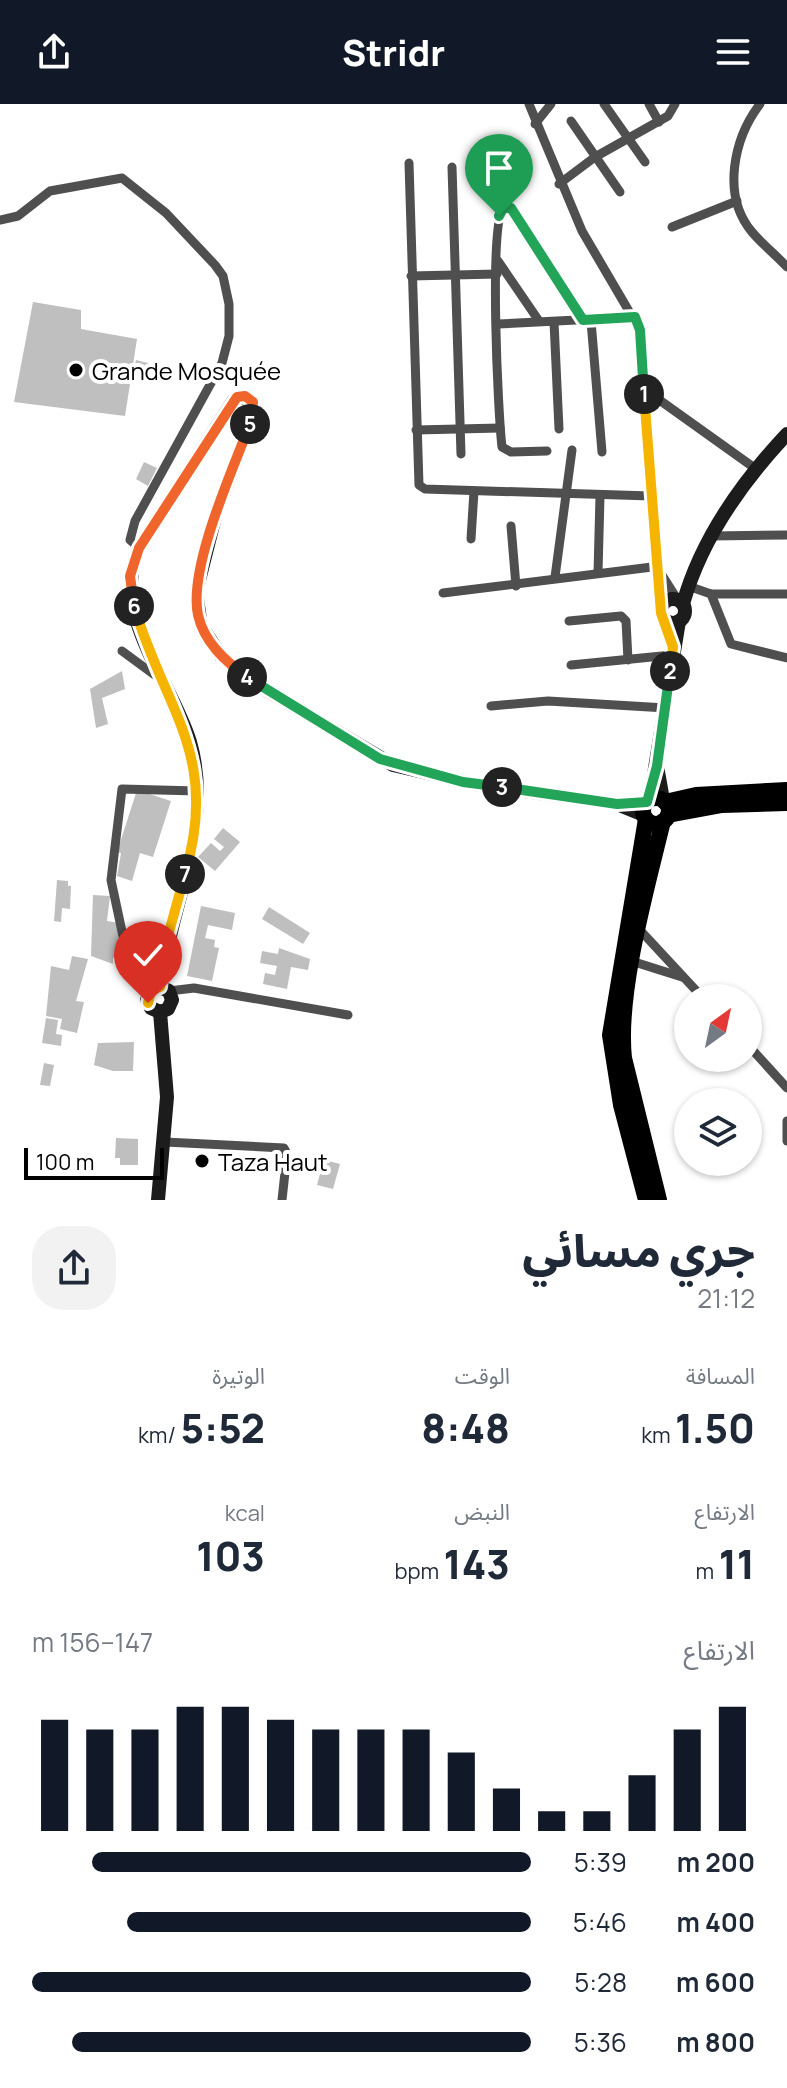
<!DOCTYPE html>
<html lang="ar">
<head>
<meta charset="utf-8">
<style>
  body { margin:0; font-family:Manrope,"Noto Sans Arabic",sans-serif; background:#f2f2f3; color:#1f2937; direction:rtl; height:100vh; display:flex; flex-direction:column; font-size:30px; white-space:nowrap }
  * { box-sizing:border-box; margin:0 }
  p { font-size:26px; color:#747a83 }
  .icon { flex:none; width:44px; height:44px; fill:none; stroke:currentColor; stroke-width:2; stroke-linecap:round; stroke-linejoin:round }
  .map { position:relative; height:1096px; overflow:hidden; direction:ltr }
  .sheet { display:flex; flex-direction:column; background:#fff; flex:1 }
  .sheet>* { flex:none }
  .needle { width:52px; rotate:33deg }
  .controls { position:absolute; left:674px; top:880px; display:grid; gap:16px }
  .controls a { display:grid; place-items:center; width:88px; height:88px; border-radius:50%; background:#fff; box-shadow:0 2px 6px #0004; font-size:40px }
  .scale { position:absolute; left:24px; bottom:20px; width:140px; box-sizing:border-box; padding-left:8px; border:4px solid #000; border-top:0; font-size:22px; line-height:28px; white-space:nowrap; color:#000; -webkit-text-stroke:6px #fff; paint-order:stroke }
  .pin { position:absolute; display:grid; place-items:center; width:68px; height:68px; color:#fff; margin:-82px -34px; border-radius:50% 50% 50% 0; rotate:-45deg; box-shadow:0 0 8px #0007 }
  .pin .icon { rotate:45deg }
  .km { position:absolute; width:40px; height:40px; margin:-20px; border-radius:50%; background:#222; color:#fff; font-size:22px; line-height:40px; text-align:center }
  .round { display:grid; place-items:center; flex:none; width:84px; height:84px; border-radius:32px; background:#f2f2f3 }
  .overview { display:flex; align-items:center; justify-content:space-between; height:136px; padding:0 32px }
  h1 { font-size:44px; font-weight:800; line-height:60px }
  .figures { display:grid; grid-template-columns:repeat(3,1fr); gap:12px; height:136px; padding:8px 32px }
  .figures div { display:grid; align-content:center }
  .figures b { font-size:40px; font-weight:800 }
  .figures small { font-size:22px; font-weight:400 }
  .figures p { font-size:22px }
  .chart { height:224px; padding:16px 32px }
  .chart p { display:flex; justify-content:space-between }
  .chart svg { width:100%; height:144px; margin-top:8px; stroke:#111827; stroke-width:6 }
  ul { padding:0 32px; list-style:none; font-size:26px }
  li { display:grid; grid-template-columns:128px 96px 1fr; align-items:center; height:60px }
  li i { height:20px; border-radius:10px; background:#111827 }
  header { display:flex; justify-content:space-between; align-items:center; height:104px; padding:0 32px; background:#111827; color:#fff; font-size:36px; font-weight:800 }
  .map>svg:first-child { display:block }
  .building { fill:#bfbfbf }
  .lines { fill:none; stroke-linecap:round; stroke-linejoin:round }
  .street { stroke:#4f4f4f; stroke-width:9 }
  .secondary { stroke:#1c1c1c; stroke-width:14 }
  .primary { stroke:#000; stroke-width:16 }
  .split-1-casing { stroke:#fff; stroke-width:16 }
  .split-2-casing { stroke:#fff; stroke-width:16 }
  .split-3-casing { stroke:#fff; stroke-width:16 }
  .split-4-casing { stroke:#fff; stroke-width:16 }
  .split-5-casing { stroke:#fff; stroke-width:16 }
  .split-6-casing { stroke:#fff; stroke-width:16 }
  .split-7-casing { stroke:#fff; stroke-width:16 }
  .split-8-casing { stroke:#fff; stroke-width:16 }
  .split-1 { stroke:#22a559; stroke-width:10 }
  .split-2 { stroke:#f5b400; stroke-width:10 }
  .split-3 { stroke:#22a559; stroke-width:10 }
  .split-4 { stroke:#22a559; stroke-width:10 }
  .split-5 { stroke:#f0652b; stroke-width:10 }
  .split-6 { stroke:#f0652b; stroke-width:10 }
  .split-7 { stroke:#f5b400; stroke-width:10 }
  .split-8 { stroke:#f5b400; stroke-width:10 }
  .poi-dot { fill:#000; stroke:#fff; stroke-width:3 }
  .labels { text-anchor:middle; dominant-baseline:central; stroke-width:8; stroke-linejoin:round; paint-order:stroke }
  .poi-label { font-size:24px; fill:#000; stroke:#fff; text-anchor:start }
</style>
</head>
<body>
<header><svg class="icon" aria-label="menu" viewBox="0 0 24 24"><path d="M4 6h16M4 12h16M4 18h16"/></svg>Stridr<svg class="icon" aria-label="share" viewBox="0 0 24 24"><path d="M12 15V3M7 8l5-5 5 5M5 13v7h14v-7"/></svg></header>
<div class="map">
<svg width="787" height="1096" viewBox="0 0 787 1096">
  <rect width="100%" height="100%" fill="#fff"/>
  <g class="building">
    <polygon points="33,198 81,206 81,225 137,235 125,312 14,298"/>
    <polygon points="136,256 155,261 146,279 131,275"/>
    <polygon points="144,358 157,364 148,382 136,375"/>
    <polygon points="122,567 125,585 102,594 108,620 96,624 90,585"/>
    <polygon points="137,686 171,697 153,753 140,749 132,777 117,772 121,749 117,748"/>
    <polygon points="223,724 240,738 215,767 198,753 211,739 220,747 224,743 214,735"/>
    <polygon points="57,776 68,777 68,782 71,782 70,805 62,804 61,818 54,817"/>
    <polygon points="93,791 110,792 107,817 119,819 118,854 113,854 113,860 91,852"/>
    <polygon points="201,802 235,809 232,826 208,821 205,834 215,836 214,843 219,844 212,877 187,872"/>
    <polygon points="269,803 310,829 303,840 262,815"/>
    <polygon points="279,844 310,855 308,866 291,863 287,885 263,880 265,869 275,871 277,862 260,859 262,847 278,850"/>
    <polygon points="72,852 88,855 76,897 84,898 77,929 60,925 62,915 46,912 51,862 69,866"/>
    <polygon points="46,914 58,916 56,930 62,931 61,942 42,939"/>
    <polygon points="134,938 133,967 113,967 94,961 98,939"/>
    <polygon points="44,959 54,961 50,982 40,981"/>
    <polygon points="116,1034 138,1035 138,1061 120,1061 120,1054 115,1054"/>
    <polygon points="317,1054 340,1060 333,1085 317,1081 321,1066 315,1065"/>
  </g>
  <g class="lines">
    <g class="street">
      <polyline points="529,0 582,127 640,226 662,501"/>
      <polyline points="604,0 645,58"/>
      <polyline points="649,0 659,18"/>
      <path d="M760 0C734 34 721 91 752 128 762 140 776 151 787 163"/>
      <polyline points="571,17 620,88"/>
      <polyline points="535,20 551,0"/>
      <polyline points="409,59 419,381 425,385 651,392"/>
      <polyline points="452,63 461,350"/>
      <polyline points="559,80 595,53 668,12 675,0"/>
      <polyline points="0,116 18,112 50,87 122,74 166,109 215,161 223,172 229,200 229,232 222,259 135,417 130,436 139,444"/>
      <polyline points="672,123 737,97"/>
      <polyline points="498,157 539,217"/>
      <polyline points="411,172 497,170"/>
      <polyline points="591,217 602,348"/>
      <polyline points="554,218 559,325"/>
      <polyline points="498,220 635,213"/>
      <polyline points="644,285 756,365"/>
      <polyline points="416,326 500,324"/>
      <path d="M547 347 511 348 502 343C498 309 489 125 503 104H511L583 216"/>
      <polyline points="511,422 516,482"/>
      <polyline points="712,432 787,431"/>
      <polyline points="471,435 474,387"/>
      <polyline points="660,468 677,495"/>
      <polyline points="598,469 600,392"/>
      <polyline points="555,473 572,346"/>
      <polyline points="688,482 711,490 731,540 787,554"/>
      <polyline points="443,489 660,462"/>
      <polyline points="711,490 787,490"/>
      <polyline points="569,517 621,512 626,517 628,556"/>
      <polyline points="122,547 160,575"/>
      <polyline points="571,561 672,551"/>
      <polyline points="491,602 548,597 666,604"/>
      <polyline points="639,825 703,894"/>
      <polyline points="163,856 134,849 124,837 111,776 122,685 197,687"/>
      <polyline points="628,856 682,873"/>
      <polyline points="169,887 194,884 348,911"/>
      <polyline points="748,941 787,984"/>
      <polyline points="787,1017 787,1037"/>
      <polyline points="165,1038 284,1044 287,1050 282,1096"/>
    </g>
    <g class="secondary">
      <circle cx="673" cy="507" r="12"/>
      <path d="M683 500C701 435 741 379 787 330"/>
      <polyline points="657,662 663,696"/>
      <polyline points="650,695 679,517"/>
      <path d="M160 883C170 802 214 721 190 638 172 578 109 509 139 444L234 296 240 292 253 298 254 310 216 409 196 488 201 522 221 552 268 587 393 661 475 680 617 700 644 711"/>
      <polyline points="160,908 168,905 172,896 169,887 160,883"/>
      <polyline points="160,908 151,904 147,896 151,887 160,883"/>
      <polyline points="158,1096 167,993 160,908"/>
    </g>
    <g class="primary">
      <circle cx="656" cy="707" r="13"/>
      <polyline points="665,698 696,691 787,686"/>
      <polyline points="668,711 722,701 787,699"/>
      <polyline points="646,715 610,931 621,1001 646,1096"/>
      <path d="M659 1096 624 954C617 888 647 784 663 717"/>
    </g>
  </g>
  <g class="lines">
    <defs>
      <polyline id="split-1" points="499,112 503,104 511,104 583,216 635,213 640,226 644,290"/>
      <polyline id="split-2" points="644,290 661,509 673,543 670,567"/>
      <polyline id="split-3" points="502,683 617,700 647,698 657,662 670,567"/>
      <polyline id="split-4" points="247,573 380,655 463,678 502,683"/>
      <path id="split-5" d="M247 573C225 557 204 538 198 511 188 464 233 365 250 320"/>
      <polyline id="split-6" points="134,502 130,472 139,444 237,293 245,292 253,298 250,320"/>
      <path id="split-7" d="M134 502C165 607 220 650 185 770"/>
      <polyline id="split-8" points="148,899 151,887 160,883 166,839 185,770"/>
    </defs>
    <use href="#split-1" class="split-1-casing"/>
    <use href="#split-2" class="split-2-casing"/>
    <use href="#split-3" class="split-3-casing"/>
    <use href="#split-4" class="split-4-casing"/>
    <use href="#split-5" class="split-5-casing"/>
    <use href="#split-6" class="split-6-casing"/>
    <use href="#split-7" class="split-7-casing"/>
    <use href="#split-8" class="split-8-casing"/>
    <use href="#split-1" class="split-1"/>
    <use href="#split-2" class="split-2"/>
    <use href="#split-3" class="split-3"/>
    <use href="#split-4" class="split-4"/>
    <use href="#split-5" class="split-5"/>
    <use href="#split-6" class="split-6"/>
    <use href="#split-7" class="split-7"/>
    <use href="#split-8" class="split-8"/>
  </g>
  <g class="poi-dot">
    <circle cx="76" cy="266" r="8"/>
    <circle cx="202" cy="1057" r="8"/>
  </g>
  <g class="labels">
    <g class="poi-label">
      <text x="92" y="266">Grande Mosquée</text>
      <text x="218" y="1057">Taza Haut</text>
    </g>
  </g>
</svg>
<div class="controls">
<a><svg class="needle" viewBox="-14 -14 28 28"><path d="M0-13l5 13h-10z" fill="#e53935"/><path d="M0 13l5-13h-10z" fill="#747a83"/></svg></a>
<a><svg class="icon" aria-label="layers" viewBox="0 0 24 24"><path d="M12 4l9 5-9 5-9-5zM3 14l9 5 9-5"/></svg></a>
</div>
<div class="scale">100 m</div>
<div class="pin" style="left:499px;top:112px;background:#1e9e55"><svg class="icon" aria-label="arrive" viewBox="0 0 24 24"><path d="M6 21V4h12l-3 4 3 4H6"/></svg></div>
<div class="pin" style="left:148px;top:899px;background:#d93025"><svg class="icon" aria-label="check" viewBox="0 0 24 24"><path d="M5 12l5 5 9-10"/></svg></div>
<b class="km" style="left:644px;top:290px">1</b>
<b class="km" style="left:670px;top:567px">2</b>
<b class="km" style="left:502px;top:683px">3</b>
<b class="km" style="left:247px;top:573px">4</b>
<b class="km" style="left:250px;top:320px">5</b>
<b class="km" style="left:134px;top:502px">6</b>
<b class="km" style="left:185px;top:770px">7</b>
</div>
<section class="sheet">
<div class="overview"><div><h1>جري مسائي</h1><p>21:12</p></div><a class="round"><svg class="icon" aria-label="share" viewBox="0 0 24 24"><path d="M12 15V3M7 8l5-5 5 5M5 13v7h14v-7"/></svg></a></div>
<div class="figures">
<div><p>المسافة</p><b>1.50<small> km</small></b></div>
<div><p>الوقت</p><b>8:48</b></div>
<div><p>الوتيرة</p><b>5:52<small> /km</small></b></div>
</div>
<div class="figures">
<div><p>الارتفاع</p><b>11<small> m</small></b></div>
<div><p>النبض</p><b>143<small> bpm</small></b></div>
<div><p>kcal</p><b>103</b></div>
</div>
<div class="chart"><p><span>الارتفاع</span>147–156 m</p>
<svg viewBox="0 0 160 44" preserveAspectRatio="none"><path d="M5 44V10M15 44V13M25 44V13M35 44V6M45 44V6M55 44V10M65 44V13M75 44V13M85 44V13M95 44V20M105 44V31M115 44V38M125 44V38M135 44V27M145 44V13M155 44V6"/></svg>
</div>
<ul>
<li><b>200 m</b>5:39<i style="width:88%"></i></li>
<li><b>400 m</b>5:46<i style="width:81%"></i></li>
<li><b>600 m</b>5:28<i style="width:100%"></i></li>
<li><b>800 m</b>5:36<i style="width:92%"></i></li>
</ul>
</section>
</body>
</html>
